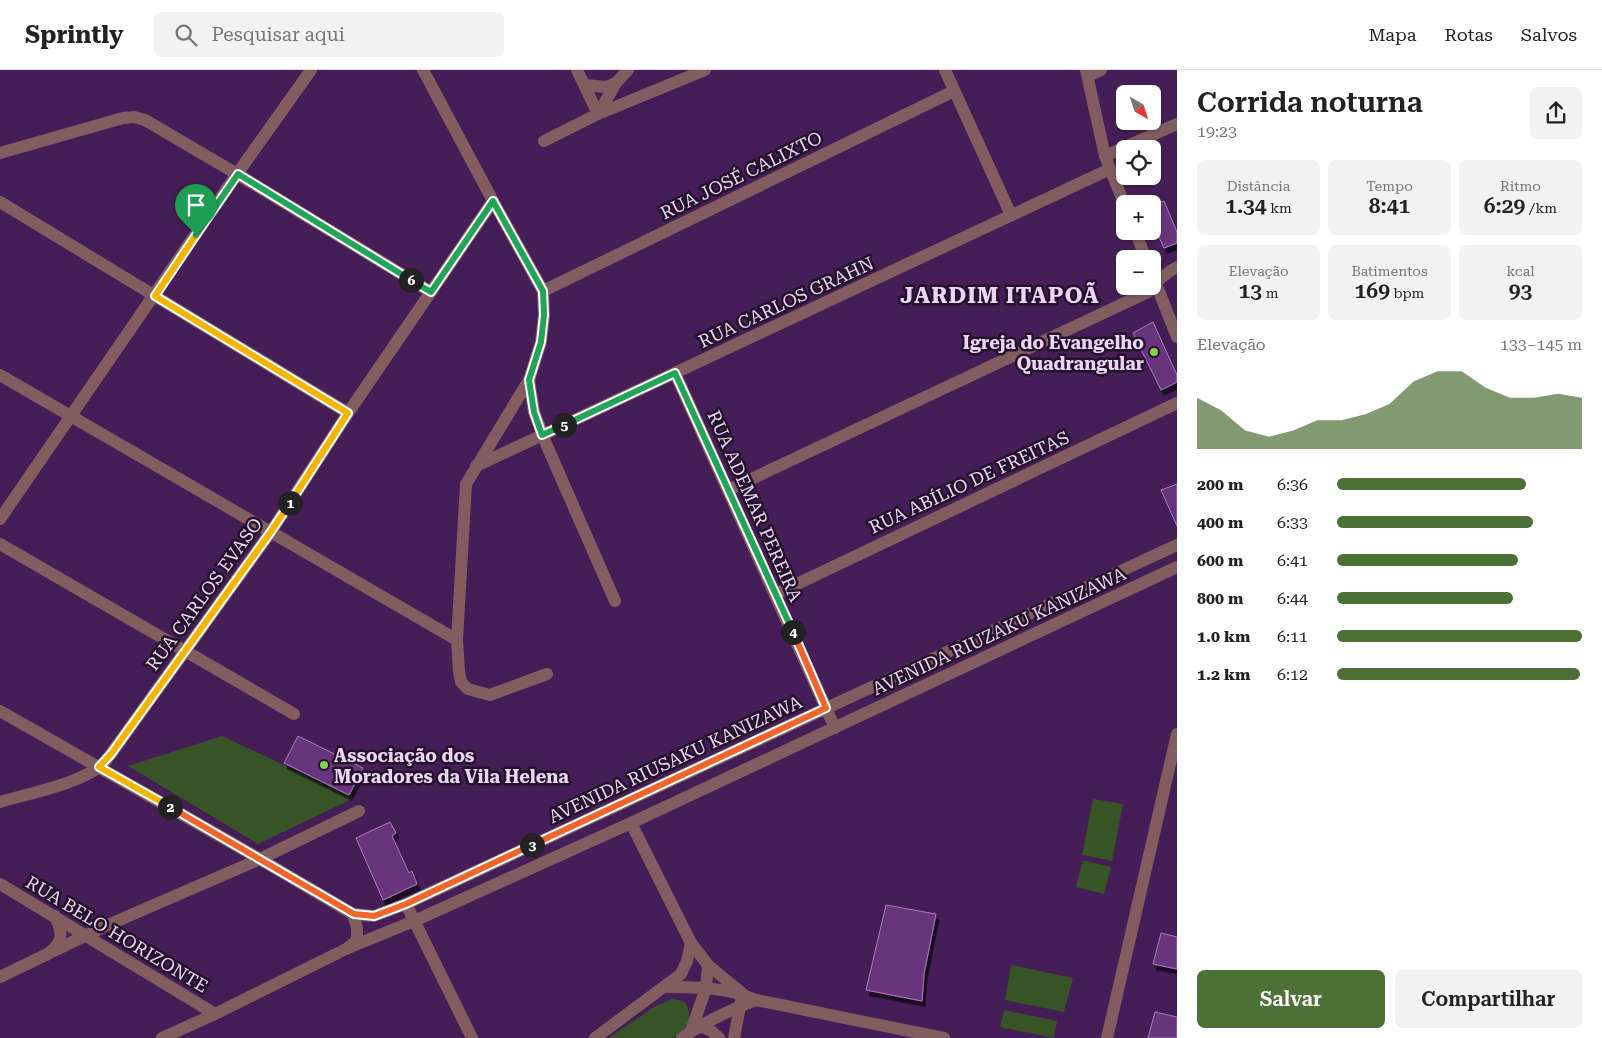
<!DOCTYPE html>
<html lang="pt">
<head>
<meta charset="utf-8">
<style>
  body { margin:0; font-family:"Roboto Serif",serif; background:#f2f2f2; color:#222; height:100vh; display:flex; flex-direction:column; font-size:19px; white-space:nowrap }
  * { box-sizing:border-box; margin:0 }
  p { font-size:16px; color:#767676 }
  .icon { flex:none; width:28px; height:28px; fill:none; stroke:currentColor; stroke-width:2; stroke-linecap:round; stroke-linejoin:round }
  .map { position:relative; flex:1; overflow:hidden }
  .sheet { display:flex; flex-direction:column; background:#fff; width:425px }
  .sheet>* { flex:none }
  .needle { width:32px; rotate:141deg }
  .buttons { position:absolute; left:1116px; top:15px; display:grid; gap:10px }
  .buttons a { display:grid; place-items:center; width:45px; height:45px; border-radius:8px; background:#fff; box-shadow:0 1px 4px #0004; font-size:25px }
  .pin { position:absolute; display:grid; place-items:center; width:42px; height:42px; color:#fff; margin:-51px -21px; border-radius:50% 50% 50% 0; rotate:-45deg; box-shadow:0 0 5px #0007 }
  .pin .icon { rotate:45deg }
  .km { position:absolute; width:25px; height:25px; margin:-12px; border-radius:50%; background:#222; color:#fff; font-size:14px; line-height:25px; text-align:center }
  .round { display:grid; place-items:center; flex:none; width:52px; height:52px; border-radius:8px; background:#f2f2f2 }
  .summary { display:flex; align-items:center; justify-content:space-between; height:85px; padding:0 20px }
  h1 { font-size:28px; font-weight:600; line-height:38px }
  .metrics { display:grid; grid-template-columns:repeat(3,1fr); gap:8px; height:85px; padding:5px 20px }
  .metrics div { display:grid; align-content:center; border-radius:8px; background:#f2f2f2; text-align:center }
  .metrics b { font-size:21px; font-weight:600 }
  .metrics small { font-size:14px; font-weight:400 }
  .metrics p { font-size:14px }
  .chart { height:140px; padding:10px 20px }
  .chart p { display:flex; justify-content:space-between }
  .chart svg { width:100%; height:90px; margin-top:5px; fill:#4d7036; opacity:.7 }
  .primary-button { display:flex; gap:10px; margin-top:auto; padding:10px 20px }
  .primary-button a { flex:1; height:58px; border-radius:8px; background:#4d7036; color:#fff; font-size:20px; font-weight:600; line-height:58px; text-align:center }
  .primary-button a+a { background:#f2f2f2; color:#222 }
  ul { padding:0 20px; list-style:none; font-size:16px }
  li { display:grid; grid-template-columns:80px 60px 1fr; align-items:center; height:38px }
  li i { height:12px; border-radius:6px; background:#4d7036 }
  header { display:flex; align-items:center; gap:30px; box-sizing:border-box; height:70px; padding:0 25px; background:#fff; border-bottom:1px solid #e0e0e0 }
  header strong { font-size:24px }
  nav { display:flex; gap:28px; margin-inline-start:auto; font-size:18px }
  .search { width:350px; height:45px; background:#f2f2f2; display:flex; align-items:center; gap:12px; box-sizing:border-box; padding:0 18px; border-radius:8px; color:#767676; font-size:19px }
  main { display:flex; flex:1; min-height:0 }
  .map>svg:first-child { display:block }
  .green { fill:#375426 }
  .building { fill:#67367c; stroke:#a87bbb; filter:url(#shadow) }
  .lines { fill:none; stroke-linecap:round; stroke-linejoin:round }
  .minor { stroke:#815d5f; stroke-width:12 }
  .tertiary { stroke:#815d5f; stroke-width:12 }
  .split-1-casing { stroke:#fff; stroke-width:10 }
  .split-2-casing { stroke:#fff; stroke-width:10 }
  .split-3-casing { stroke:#fff; stroke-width:10 }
  .split-4-casing { stroke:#fff; stroke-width:10 }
  .split-5-casing { stroke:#fff; stroke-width:10 }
  .split-6-casing { stroke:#fff; stroke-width:10 }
  .split-7-casing { stroke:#fff; stroke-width:10 }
  .split-1 { stroke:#f5b400; stroke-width:6 }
  .split-2 { stroke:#f5b400; stroke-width:6 }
  .split-3 { stroke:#f0652b; stroke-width:6 }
  .split-4 { stroke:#f0652b; stroke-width:6 }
  .split-5 { stroke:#22a559; stroke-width:6 }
  .split-6 { stroke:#22a559; stroke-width:6 }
  .split-7 { stroke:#22a559; stroke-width:6 }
  .poi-dot { fill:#82d04f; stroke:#24122b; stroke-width:2 }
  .labels { text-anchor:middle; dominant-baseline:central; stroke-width:5; stroke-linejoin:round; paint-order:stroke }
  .street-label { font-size:18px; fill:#ecd5f7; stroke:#24122b }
  .poi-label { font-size:18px; font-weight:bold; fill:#ecd5f7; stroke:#24122b; text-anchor:end }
  .district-label { font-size:22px; font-weight:bold; letter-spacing:1px; fill:#eed2fb; stroke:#24122b }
</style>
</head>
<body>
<header>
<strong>Sprintly</strong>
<div class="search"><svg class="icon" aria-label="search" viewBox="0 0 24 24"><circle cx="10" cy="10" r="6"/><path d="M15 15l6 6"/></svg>Pesquisar aqui</div>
<nav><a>Mapa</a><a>Rotas</a><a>Salvos</a></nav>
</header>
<main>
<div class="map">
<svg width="1177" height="968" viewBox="0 0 1177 968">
  <defs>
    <filter id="shadow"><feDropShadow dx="3" dy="5.5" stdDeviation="0" flood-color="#0009"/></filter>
  </defs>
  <rect width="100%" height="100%" fill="#461e57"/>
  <g class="green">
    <polygon points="222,666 354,728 258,774 128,696"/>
    <polygon points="1093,729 1123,734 1112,791 1082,785"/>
    <polygon points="1083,790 1111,797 1104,824 1076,817"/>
    <polygon points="1011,895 1073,908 1064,942 1005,930"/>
    <path d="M672 929 684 931C695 947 688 958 673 968H609L654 937Z"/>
    <polygon points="1004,940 1057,951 1054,968 1000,957"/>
  </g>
  <g class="building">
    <polygon points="1164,131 1177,162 1177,173 1164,178 1152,152 1152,135"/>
    <polygon points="1153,252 1177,305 1177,312 1161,320 1133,263"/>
    <polygon points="1177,414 1177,456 1161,420"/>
    <polygon points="298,666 363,698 349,725 284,693"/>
    <polygon points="390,752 396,763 392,766 409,803 412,801 417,814 383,830 356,768"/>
    <polygon points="886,835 936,844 924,904 922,931 866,920"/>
    <polygon points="1161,863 1177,867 1177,899 1153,894"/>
    <polygon points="1155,942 1177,947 1177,968 1148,968"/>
  </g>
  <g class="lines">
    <g class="minor">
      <polyline points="423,0 493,131 543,221 544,245 541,272 529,310 466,414 457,570 459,601 461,612 468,619 490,625 547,604"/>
      <polyline points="577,0 598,44"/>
      <polyline points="945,0 1011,145"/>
      <polyline points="1086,0 1105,86 1125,136"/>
      <polyline points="1088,6 1101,0"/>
      <polyline points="585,15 606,17 616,13"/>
      <polyline points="598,44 616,13 628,0"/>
      <polyline points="544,71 598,44 705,0"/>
      <polyline points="0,83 123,48 134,47 145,50 237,104 431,222"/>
      <polyline points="1105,86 1177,54"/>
      <polyline points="0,132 348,343"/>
      <polyline points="1135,161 1146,189"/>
      <polyline points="1153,206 1177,267"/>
      <polyline points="543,221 954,21"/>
      <polyline points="675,303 835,658"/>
      <polyline points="0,305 457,570"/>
      <polyline points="529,310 534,342 547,376 615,531"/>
      <polyline points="476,396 1110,99"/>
      <path d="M728 420 1148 222C1156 212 1165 203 1177 197"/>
      <polyline points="0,449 237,104 311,0"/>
      <polyline points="0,474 294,644"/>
      <polyline points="776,524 1177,333"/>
      <path d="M0 732C30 723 84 713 105 692L270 463 348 343 493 131"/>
      <polyline points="631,753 691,873 708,895 743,924"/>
      <polyline points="406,834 472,968"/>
      <polyline points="0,907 101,858 260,789 359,741"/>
      <path d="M665 917C696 917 727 917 756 930L944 968"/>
      <polyline points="698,956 710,960 719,968"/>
      <polyline points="691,961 706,918 708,895"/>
      <polyline points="595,968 681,904 687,891 691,873"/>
      <path d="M682 968C705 951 730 940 756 930"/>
      <polyline points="734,968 741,931"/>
      <polyline points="1107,968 1177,664"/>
    </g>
    <g class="tertiary">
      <polyline points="0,641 260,789 353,844 374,846 406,834 1177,475"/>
      <polyline points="0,814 215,944"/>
      <polyline points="348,878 357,870 357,858 353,844"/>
      <path d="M46 885C63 873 64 865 55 846"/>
      <polyline points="162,968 215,944 348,878 414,851 631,753 1177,497"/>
    </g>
  </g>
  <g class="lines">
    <defs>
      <polyline id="split-1" points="196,165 155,226 348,343 290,433"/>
      <polyline id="split-2" points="170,737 99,697 111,684 270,463 290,433"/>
      <polyline id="split-3" points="170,737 354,844 374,846 406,834 532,775"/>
      <polyline id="split-4" points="532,775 826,638 793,562"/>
      <polyline id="split-5" points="564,355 675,303 793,562"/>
      <polyline id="split-6" points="411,210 431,222 493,131 543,221 544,245 541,272 529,310 534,342 542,365 564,355"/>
      <polyline id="split-7" points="196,165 238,104 411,210"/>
    </defs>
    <use href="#split-1" class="split-1-casing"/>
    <use href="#split-2" class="split-2-casing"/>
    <use href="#split-3" class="split-3-casing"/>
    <use href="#split-4" class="split-4-casing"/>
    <use href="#split-5" class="split-5-casing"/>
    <use href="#split-6" class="split-6-casing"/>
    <use href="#split-7" class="split-7-casing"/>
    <use href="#split-1" class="split-1"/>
    <use href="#split-2" class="split-2"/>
    <use href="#split-3" class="split-3"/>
    <use href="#split-4" class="split-4"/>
    <use href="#split-5" class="split-5"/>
    <use href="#split-6" class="split-6"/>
    <use href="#split-7" class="split-7"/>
  </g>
  <g class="poi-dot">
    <circle cx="1154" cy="282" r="5"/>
    <circle cx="324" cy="695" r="5"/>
  </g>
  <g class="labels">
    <g class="street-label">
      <text transform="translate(741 105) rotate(-26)">RUA JOSÉ CALIXTO</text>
      <text transform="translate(786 232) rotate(-25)">RUA CARLOS GRAHN</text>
      <text transform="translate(969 412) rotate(-25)">RUA ABÍLIO DE FREITAS</text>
      <text transform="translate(755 436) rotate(66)">RUA ADEMAR PEREIRA</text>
      <text transform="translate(204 524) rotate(-54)">RUA CARLOS EVASO</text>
      <text transform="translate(999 561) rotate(-25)">AVENIDA RIUZAKU KANIZAWA</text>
      <text transform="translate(675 689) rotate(-25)">AVENIDA RIUSAKU KANIZAWA</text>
      <text transform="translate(117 864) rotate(31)">RUA BELO HORIZONTE</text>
    </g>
    <g class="poi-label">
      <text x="1144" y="272">Igreja do Evangelho<tspan x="1144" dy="21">Quadrangular</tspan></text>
      <text x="334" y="685" text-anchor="start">Associação dos<tspan x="334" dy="21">Moradores da Vila Helena</tspan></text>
    </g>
    <g class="district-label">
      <text x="1000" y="225">JARDIM ITAPOÃ</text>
    </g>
  </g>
</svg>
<div class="buttons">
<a><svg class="needle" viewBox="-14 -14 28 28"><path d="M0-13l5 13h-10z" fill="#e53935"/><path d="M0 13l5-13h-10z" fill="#767676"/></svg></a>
<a><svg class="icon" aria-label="locate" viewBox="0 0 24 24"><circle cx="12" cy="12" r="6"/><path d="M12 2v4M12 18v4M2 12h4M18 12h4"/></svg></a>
<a>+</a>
<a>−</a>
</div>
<div class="pin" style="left:196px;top:165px;background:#1e9e55"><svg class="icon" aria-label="arrive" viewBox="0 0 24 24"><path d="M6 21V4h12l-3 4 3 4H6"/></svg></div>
<b class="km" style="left:290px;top:433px">1</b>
<b class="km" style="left:170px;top:737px">2</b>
<b class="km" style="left:532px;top:775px">3</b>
<b class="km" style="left:793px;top:562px">4</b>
<b class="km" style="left:564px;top:355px">5</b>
<b class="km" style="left:411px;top:210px">6</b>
</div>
<section class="sheet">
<div class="summary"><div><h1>Corrida noturna</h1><p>19:23</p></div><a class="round"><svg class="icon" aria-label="share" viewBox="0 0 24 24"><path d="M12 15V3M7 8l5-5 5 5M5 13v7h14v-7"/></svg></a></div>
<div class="metrics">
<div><p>Distância</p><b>1.34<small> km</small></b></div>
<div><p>Tempo</p><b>8:41</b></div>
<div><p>Ritmo</p><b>6:29<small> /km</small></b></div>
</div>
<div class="metrics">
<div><p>Elevação</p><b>13<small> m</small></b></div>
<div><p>Batimentos</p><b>169<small> bpm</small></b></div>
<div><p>kcal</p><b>93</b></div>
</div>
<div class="chart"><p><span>Elevação</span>133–145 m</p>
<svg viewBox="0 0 160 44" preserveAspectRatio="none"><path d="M0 44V19L10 25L20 35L30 38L40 35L50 30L60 30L70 27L80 22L90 11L100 6L110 6L120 14L130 19L140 19L150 17L160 19V44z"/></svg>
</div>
<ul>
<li><b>200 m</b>6:36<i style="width:77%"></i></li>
<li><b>400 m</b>6:33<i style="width:80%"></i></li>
<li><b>600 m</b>6:41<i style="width:74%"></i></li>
<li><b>800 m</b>6:44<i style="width:72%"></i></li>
<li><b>1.0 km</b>6:11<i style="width:100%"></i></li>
<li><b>1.2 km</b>6:12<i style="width:99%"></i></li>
</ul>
<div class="primary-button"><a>Salvar</a><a>Compartilhar</a></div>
</section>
</main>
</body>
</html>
